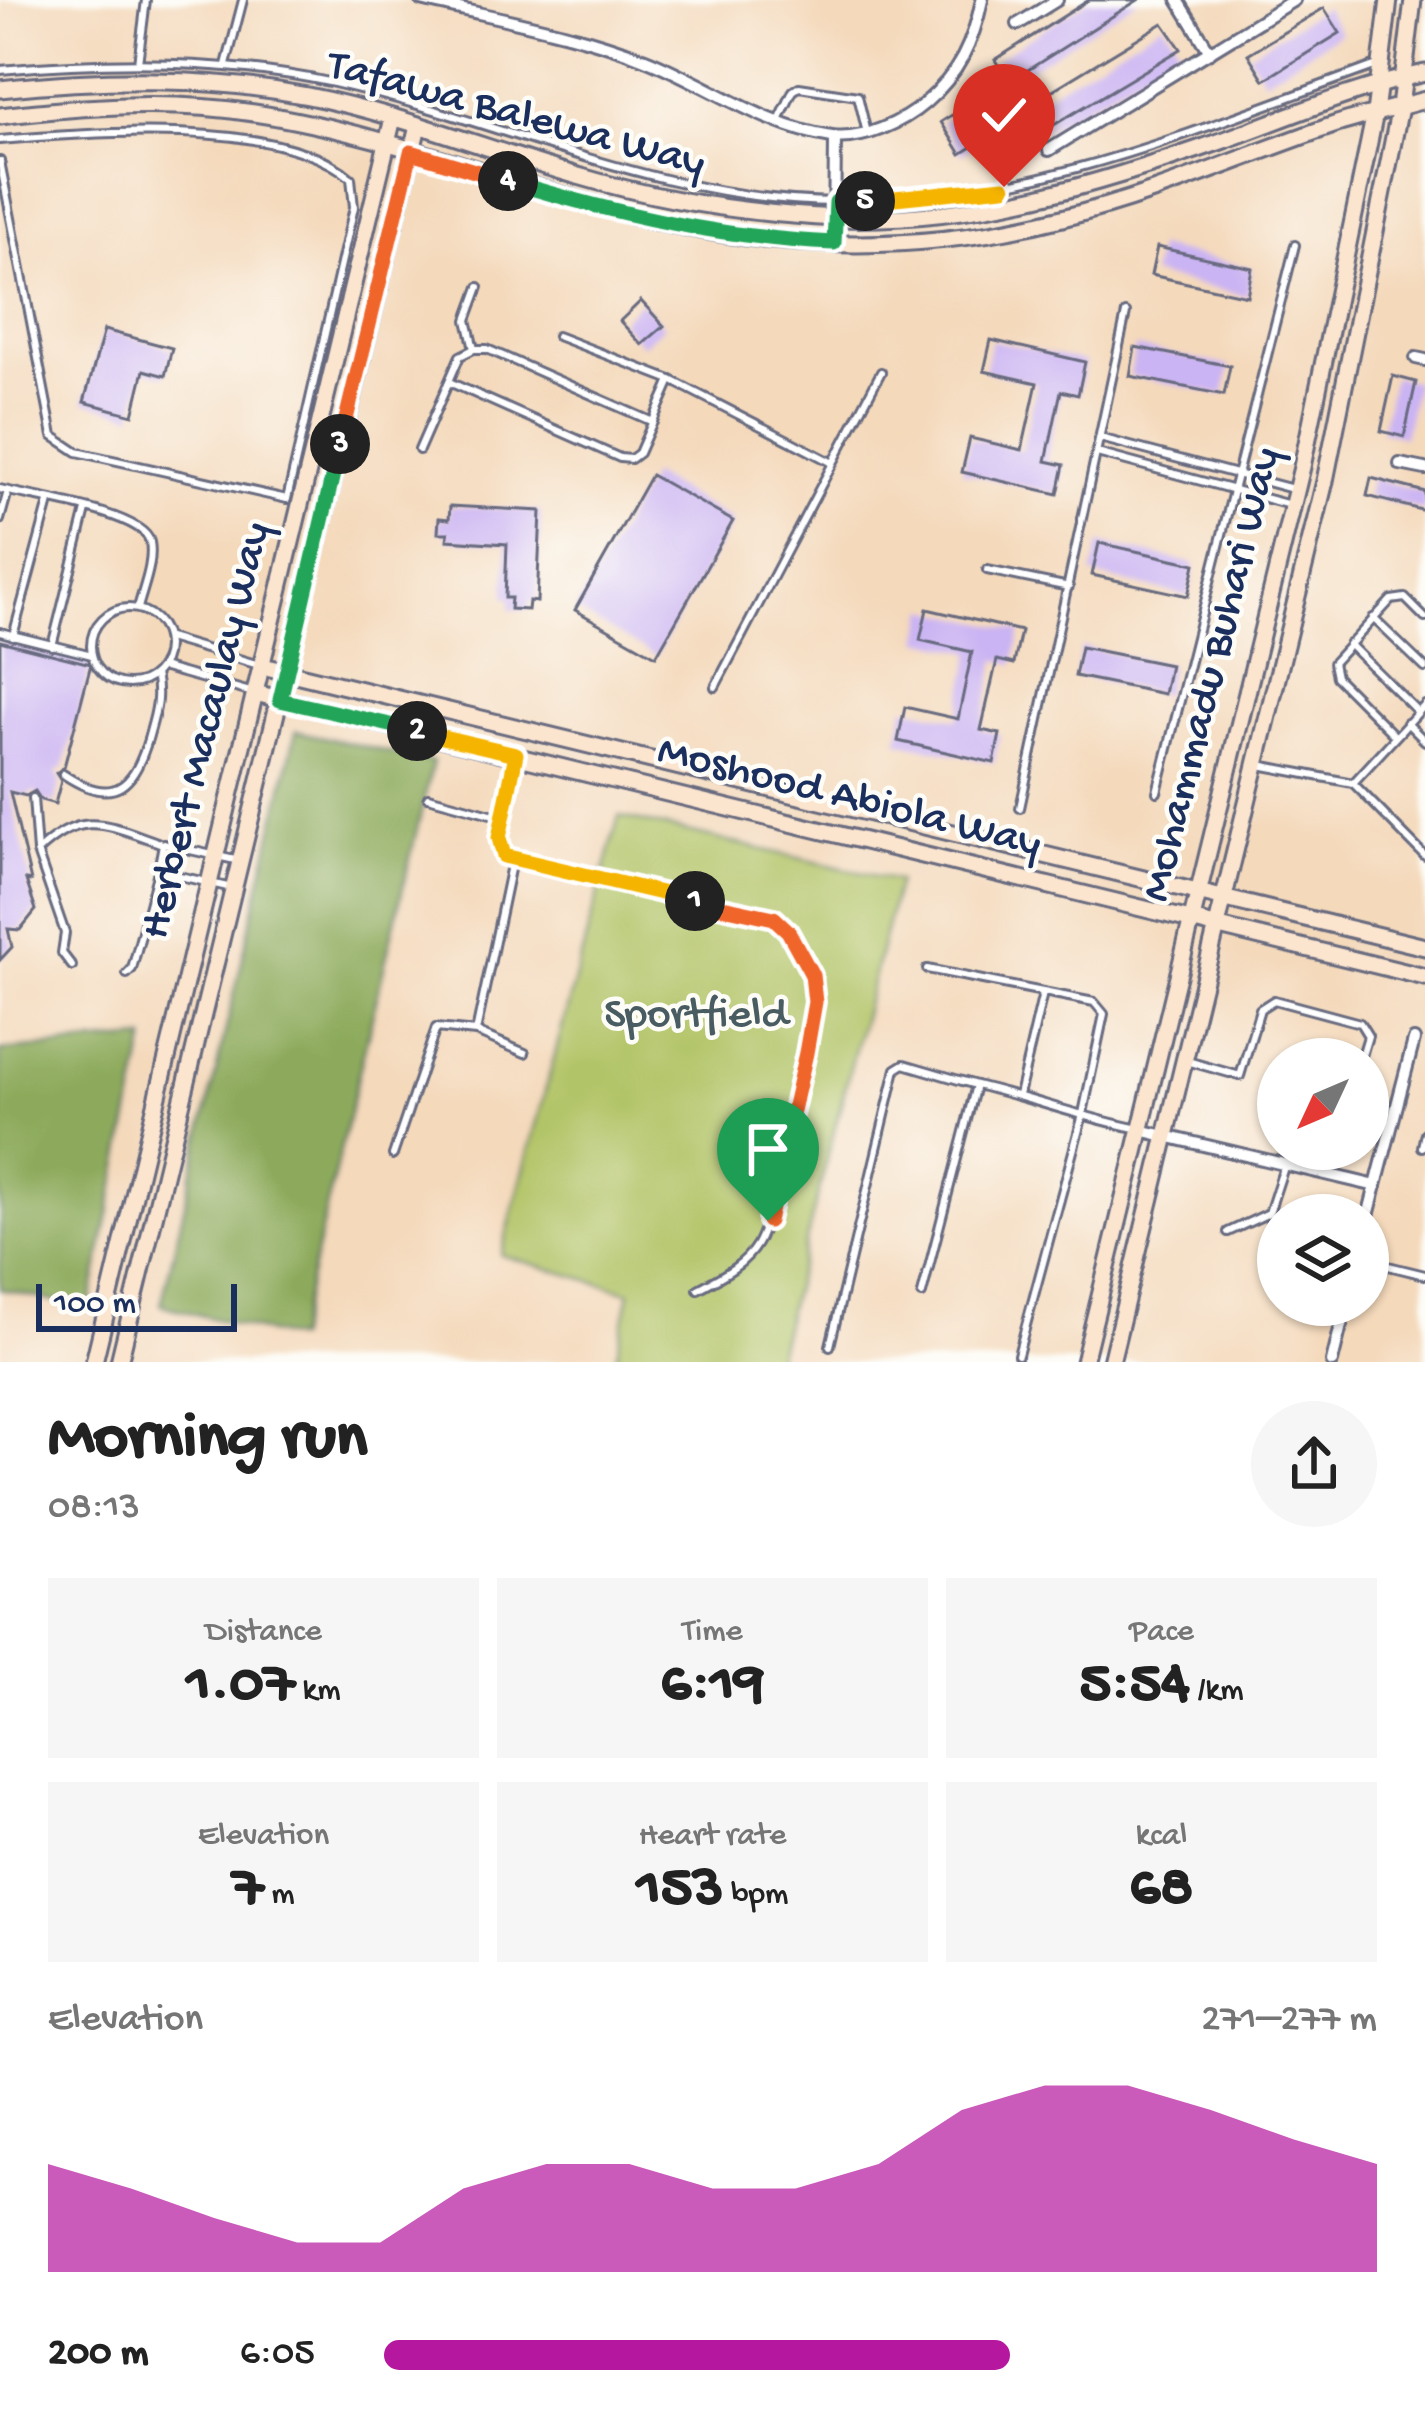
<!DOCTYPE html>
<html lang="en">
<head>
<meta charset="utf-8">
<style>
  body { margin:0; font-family:"Gochi Hand",sans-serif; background:#f6f6f6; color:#222; height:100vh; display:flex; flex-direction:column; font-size:45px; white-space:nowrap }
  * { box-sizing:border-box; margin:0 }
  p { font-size:39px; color:#767676 }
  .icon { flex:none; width:66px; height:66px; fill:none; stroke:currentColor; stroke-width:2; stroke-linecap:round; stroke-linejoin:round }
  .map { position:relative; height:1362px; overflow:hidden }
  .side { display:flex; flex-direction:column; background:#fff; flex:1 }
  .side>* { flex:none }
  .needle { width:78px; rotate:226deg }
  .buttons { position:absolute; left:1257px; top:1038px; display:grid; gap:24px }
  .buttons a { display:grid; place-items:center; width:132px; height:132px; border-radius:50%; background:#fff; box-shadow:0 3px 9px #0004; font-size:60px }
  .scale { position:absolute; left:36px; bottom:30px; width:201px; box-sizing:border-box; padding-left:12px; border:6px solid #1b2f5e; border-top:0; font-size:33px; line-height:42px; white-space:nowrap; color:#1b2f5e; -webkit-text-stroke:9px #fdfcf7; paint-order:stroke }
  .pin { position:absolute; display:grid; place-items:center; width:102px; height:102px; color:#fff; margin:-123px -51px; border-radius:50% 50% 50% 0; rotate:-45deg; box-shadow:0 0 12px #0007 }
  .pin .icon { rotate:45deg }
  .km { position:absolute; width:60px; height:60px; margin:-30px; border-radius:50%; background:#222; color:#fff; font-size:33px; line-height:60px; text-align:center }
  .round { display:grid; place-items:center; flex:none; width:126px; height:126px; border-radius:63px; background:#f6f6f6 }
  .head { display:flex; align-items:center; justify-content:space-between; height:204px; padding:0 48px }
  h1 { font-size:66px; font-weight:800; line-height:90px }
  .figures { display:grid; grid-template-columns:repeat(3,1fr); gap:18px; height:204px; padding:12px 48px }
  .figures div { display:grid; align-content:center; border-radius:0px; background:#f6f6f6; text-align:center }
  .figures b { font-size:60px; font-weight:800 }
  .figures small { font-size:33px; font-weight:400 }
  .figures p { font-size:33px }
  .chart { height:336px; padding:24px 48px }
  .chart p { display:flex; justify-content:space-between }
  .chart svg { width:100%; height:216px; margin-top:12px; fill:#b5179e; opacity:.7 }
  ul { padding:0 48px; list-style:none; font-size:39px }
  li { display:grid; grid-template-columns:192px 144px 1fr; align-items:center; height:90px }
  li i { height:30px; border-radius:15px; background:#b5179e }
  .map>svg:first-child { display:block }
  .green { fill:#b2c467; stroke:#667a62; stroke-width:3 }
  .forest { fill:#8daa5c; stroke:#546c5d; stroke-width:3 }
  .building { fill:#cbb4f3 }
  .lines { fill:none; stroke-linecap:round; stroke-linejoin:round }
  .lane-casing { stroke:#676a7f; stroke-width:12 }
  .street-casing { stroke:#676a7f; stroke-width:16 }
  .secondary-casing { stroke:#676a7f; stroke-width:21 }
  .lane { stroke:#fff; stroke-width:6 }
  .street { stroke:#fff; stroke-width:10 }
  .secondary { stroke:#fce5cf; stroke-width:15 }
  .split-1-casing { stroke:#fff; stroke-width:24 }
  .split-2-casing { stroke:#fff; stroke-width:24 }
  .split-3-casing { stroke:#fff; stroke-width:24 }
  .split-4-casing { stroke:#fff; stroke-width:24 }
  .split-5-casing { stroke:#fff; stroke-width:24 }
  .split-6-casing { stroke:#fff; stroke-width:24 }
  .split-1 { stroke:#f0652b; stroke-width:15 }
  .split-2 { stroke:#f5b400; stroke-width:15 }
  .split-3 { stroke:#22a559; stroke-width:15 }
  .split-4 { stroke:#f0652b; stroke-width:15 }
  .split-5 { stroke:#22a559; stroke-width:15 }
  .split-6 { stroke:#f5b400; stroke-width:15 }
  .labels { text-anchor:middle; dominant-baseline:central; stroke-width:9; stroke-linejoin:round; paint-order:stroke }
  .street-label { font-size:45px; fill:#1b2f5e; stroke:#fdfcf7 }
  .park-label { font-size:45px; fill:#485c61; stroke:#fdfcf7 }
</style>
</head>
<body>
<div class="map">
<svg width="1425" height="1362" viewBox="0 0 1425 1362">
  <rect width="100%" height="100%" fill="#fdfcf7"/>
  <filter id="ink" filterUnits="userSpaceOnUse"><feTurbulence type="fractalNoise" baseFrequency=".00833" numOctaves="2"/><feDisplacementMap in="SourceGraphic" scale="24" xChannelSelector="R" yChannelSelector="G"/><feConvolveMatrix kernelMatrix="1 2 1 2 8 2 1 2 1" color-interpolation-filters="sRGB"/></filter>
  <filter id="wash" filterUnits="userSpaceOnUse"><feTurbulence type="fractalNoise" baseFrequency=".004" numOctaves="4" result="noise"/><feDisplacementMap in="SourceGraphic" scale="48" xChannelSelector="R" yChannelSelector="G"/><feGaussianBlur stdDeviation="2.7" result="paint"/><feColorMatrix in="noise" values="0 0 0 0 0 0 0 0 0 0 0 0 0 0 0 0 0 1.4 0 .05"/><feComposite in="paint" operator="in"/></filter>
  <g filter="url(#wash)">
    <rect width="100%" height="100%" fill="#f4d9bb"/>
    <polygon class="green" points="619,816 898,881 775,1362 615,1362 630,1292 501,1255"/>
    <g class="forest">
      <polygon points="296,731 433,762 295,1340 161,1305"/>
      <polygon points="146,1039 89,1310 0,1289 0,1051"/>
    </g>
    <g id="blocks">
      <g class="building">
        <polygon points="1089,0 1138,0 1009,82 995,60"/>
        <polygon points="1324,8 1340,33 1264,80 1248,54"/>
        <polygon points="1163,23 1181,49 1027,141 1010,116"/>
        <polygon points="981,97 1001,129 961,154 941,122"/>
        <polygon points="1157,247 1252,268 1247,296 1151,275"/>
        <polygon points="641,301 664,326 642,345 620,321"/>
        <polygon points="104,330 172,348 165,376 144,370 133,415 84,402"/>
        <polygon points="991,340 1085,362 1078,395 1061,391 1046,461 1064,465 1058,494 962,472 970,438 1022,450 1037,383 984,371"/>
        <polygon points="1135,347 1230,366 1224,395 1130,376"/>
        <polygon points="1393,376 1416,382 1404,437 1381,431"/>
        <polygon points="651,475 733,521 656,656 575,610"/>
        <polygon points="1371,478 1425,492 1425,511 1367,496"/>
        <polygon points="450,506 541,511 537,602 529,601 528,610 510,609 511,598 505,598 507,544 447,540 448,533 438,533 439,518 449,519"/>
        <polygon points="1099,543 1195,564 1188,596 1092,575"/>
        <polygon points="927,609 1021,631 1014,664 997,660 981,730 1000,734 994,763 898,741 905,707 958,719 972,652 920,640"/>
        <polygon points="0,641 91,664 64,767 56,773 61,781 55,804 41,800 35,791 26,796 10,792 31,881 26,880 36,910 20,930 8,929 12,947 0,960"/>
        <polygon points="1081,647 1170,665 1164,694 1075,676"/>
      </g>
    </g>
  </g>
  <g filter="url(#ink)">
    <use href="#blocks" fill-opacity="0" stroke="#676a7f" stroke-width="3"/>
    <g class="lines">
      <defs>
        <g id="lane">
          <polyline points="138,63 146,0"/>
          <polyline points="226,65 243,0"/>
          <path d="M0 70C112 60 224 59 334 83 502 121 662 201 837 202 1029 204 1203 127 1380 64"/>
          <polyline points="779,121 793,91 799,87 858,96 867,133"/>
          <path d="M0 140C90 132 280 117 351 178L354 207 287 499"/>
          <polyline points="0,161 53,436 77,452 287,499"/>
          <polyline points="557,336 671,380 831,462"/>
          <polyline points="474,349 467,320 479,287"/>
          <polyline points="449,382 620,458 631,459 639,453 671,380"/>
          <polyline points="1100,438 1293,489"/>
          <polyline points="419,450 460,356 474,349 487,349 653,422"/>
          <polyline points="1097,453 1290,505"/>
          <path d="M0 489C30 497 143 512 150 542 154 563 143 588 138 608"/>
          <polyline points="0,520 8,491"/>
          <polyline points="987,570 1069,587"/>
          <circle cx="129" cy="646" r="38"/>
          <polyline points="1373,618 1425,668"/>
          <polyline points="0,632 92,655"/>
          <polyline points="13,636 49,502"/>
          <polyline points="168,638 259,665"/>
          <polyline points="1349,644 1418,712"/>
          <polyline points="52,646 86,510"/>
          <polyline points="161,667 250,692"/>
          <polyline points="715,687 881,372"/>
          <polyline points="1407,723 1425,741"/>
          <polyline points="1395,736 1336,677 1333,663 1391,600 1405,598 1425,618"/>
          <path d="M515 758 499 839 504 857 774 918C792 934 808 956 813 980 820 1015 776 1212 757 1244 744 1266 720 1277 698 1289"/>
          <polyline points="1259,765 1353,783 1425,856"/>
          <path d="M63 774C115 809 136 786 150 732 156 711 160 696 155 674"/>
          <polyline points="1353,783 1425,705"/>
          <polyline points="1157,792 1295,245"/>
          <polyline points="428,797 502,817"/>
          <polyline points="33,798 37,852"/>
          <polyline points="1020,808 1126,313"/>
          <polyline points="158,870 163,844 235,860"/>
          <path d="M72 966 62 953 65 933 37 852C84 807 109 826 163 844"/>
          <polyline points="927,969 1094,1002 1104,1014 1082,1118 1018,1355"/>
          <polyline points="127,974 132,969 158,871 232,888"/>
          <polyline points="476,1032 512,860"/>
          <polyline points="1187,1061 1240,1076 1260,1009 1274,1000 1360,1023 1368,1036 1361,1059"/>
          <polyline points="1019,1095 1043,993"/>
          <polyline points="1422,1147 1425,1133"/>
          <polyline points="393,1155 436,1028 476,1032 525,1053"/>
          <polyline points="1228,1232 1269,1213 1285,1164"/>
          <polyline points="1368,1261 1425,1275"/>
          <path d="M922 1294 976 1085C1031 1098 1083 1118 1139 1129"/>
          <polyline points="830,1346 896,1069 904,1064 976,1085"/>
        </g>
        <g id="street">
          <path d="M421 0C495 18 574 31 645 59 706 83 766 128 832 137 863 141 903 122 925 103 959 74 973 43 982 0"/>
          <polyline points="1178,0 1210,52"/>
          <polyline points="1018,24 1057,0"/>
          <polyline points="1049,150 1294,0"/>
          <polyline points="834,243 835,138"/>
          <polyline points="1416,358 1425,360"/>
          <polyline points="1400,464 1425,469"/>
          <polyline points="1140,1130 1376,1186"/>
          <polyline points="1368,1216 1414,1040"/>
          <polyline points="1332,1362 1346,1305"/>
        </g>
        <g id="secondary">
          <path d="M0 89C103 78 205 76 308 96 400 114 488 150 578 176 663 201 749 214 837 218 973 223 1101 184 1227 139 1293 115 1356 88 1425 73"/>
          <path d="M0 116C84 106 169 100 254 113 431 140 594 224 774 240 870 249 969 242 1062 218 1157 195 1245 155 1337 124 1366 115 1396 108 1425 100"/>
          <polyline points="262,666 1425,947"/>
          <polyline points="255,693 1425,977"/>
          <polyline points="94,1362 393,118"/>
          <polyline points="119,1362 418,126"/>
          <polyline points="1084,1362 1302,467 1375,113 1389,0"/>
          <polyline points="1111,1362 1325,481 1400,107 1413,0"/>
        </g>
      </defs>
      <use href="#lane" class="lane-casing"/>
      <use href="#street" class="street-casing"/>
      <use href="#secondary" class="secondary-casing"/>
      <use href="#lane" class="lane"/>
      <use href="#street" class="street"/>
      <use href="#secondary" class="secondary"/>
    </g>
  </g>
  <g class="lines" filter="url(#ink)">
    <defs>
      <polyline id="split-1" points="695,901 774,918 788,931 812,975 815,1002 806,1053 768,1221"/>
      <polyline id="split-2" points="417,731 516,754 499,838 504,856 695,901"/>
      <polyline id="split-3" points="340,444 280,700 417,731"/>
      <polyline id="split-4" points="340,444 411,152 508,181"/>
      <path id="split-5" d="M508 181C616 214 721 238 834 243L836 202 865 201"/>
      <polyline id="split-6" points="865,201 1004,187"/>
    </defs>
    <use href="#split-1" class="split-1-casing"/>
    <use href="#split-2" class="split-2-casing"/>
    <use href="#split-3" class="split-3-casing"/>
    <use href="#split-4" class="split-4-casing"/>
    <use href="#split-5" class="split-5-casing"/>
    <use href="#split-6" class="split-6-casing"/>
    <use href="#split-1" class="split-1"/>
    <use href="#split-2" class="split-2"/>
    <use href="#split-3" class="split-3"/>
    <use href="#split-4" class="split-4"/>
    <use href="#split-5" class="split-5"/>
    <use href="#split-6" class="split-6"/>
  </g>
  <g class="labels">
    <g class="street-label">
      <text transform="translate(516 116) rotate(15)">Tafawa Balewa Way</text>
      <text transform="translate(1213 675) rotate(-76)">Mohammadu Buhari Way</text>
      <text transform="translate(208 731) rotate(-76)">Herbert Macaulay Way</text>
      <text transform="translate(849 799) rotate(14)">Moshood Abiola Way</text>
    </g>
    <g class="park-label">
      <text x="696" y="1016">Sportfield</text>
    </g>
  </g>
</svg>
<div class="buttons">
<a><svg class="needle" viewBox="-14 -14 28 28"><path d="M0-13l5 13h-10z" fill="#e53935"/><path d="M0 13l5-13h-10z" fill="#767676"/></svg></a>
<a><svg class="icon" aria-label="layers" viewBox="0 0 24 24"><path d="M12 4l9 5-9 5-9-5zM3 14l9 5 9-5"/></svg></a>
</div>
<div class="scale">100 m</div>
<div class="pin" style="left:768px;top:1221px;background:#1e9e55"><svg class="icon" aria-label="arrive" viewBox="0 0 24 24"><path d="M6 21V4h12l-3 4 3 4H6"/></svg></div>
<div class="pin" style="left:1004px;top:187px;background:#d93025"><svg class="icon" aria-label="check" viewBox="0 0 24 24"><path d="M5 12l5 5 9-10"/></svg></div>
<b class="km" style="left:695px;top:901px">1</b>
<b class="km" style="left:417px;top:731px">2</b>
<b class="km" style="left:340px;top:444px">3</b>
<b class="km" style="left:508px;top:181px">4</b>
<b class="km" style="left:865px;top:201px">5</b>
</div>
<section class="side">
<div class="head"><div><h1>Morning run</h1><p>08:13</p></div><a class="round"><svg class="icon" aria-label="share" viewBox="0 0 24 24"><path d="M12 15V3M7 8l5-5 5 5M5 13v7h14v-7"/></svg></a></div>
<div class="figures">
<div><p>Distance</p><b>1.07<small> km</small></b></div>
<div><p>Time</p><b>6:19</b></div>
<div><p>Pace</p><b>5:54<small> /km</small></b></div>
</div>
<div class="figures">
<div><p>Elevation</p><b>7<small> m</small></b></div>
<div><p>Heart rate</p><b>153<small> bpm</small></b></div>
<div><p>kcal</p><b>68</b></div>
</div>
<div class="chart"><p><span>Elevation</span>271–277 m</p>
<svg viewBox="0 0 160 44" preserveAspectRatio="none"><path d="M0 44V22L10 27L20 33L30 38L40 38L50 27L60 22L70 22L80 27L90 27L100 22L110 11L120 6L130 6L140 11L150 17L160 22V44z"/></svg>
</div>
<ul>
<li><b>200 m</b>6:05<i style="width:63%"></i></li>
</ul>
</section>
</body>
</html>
